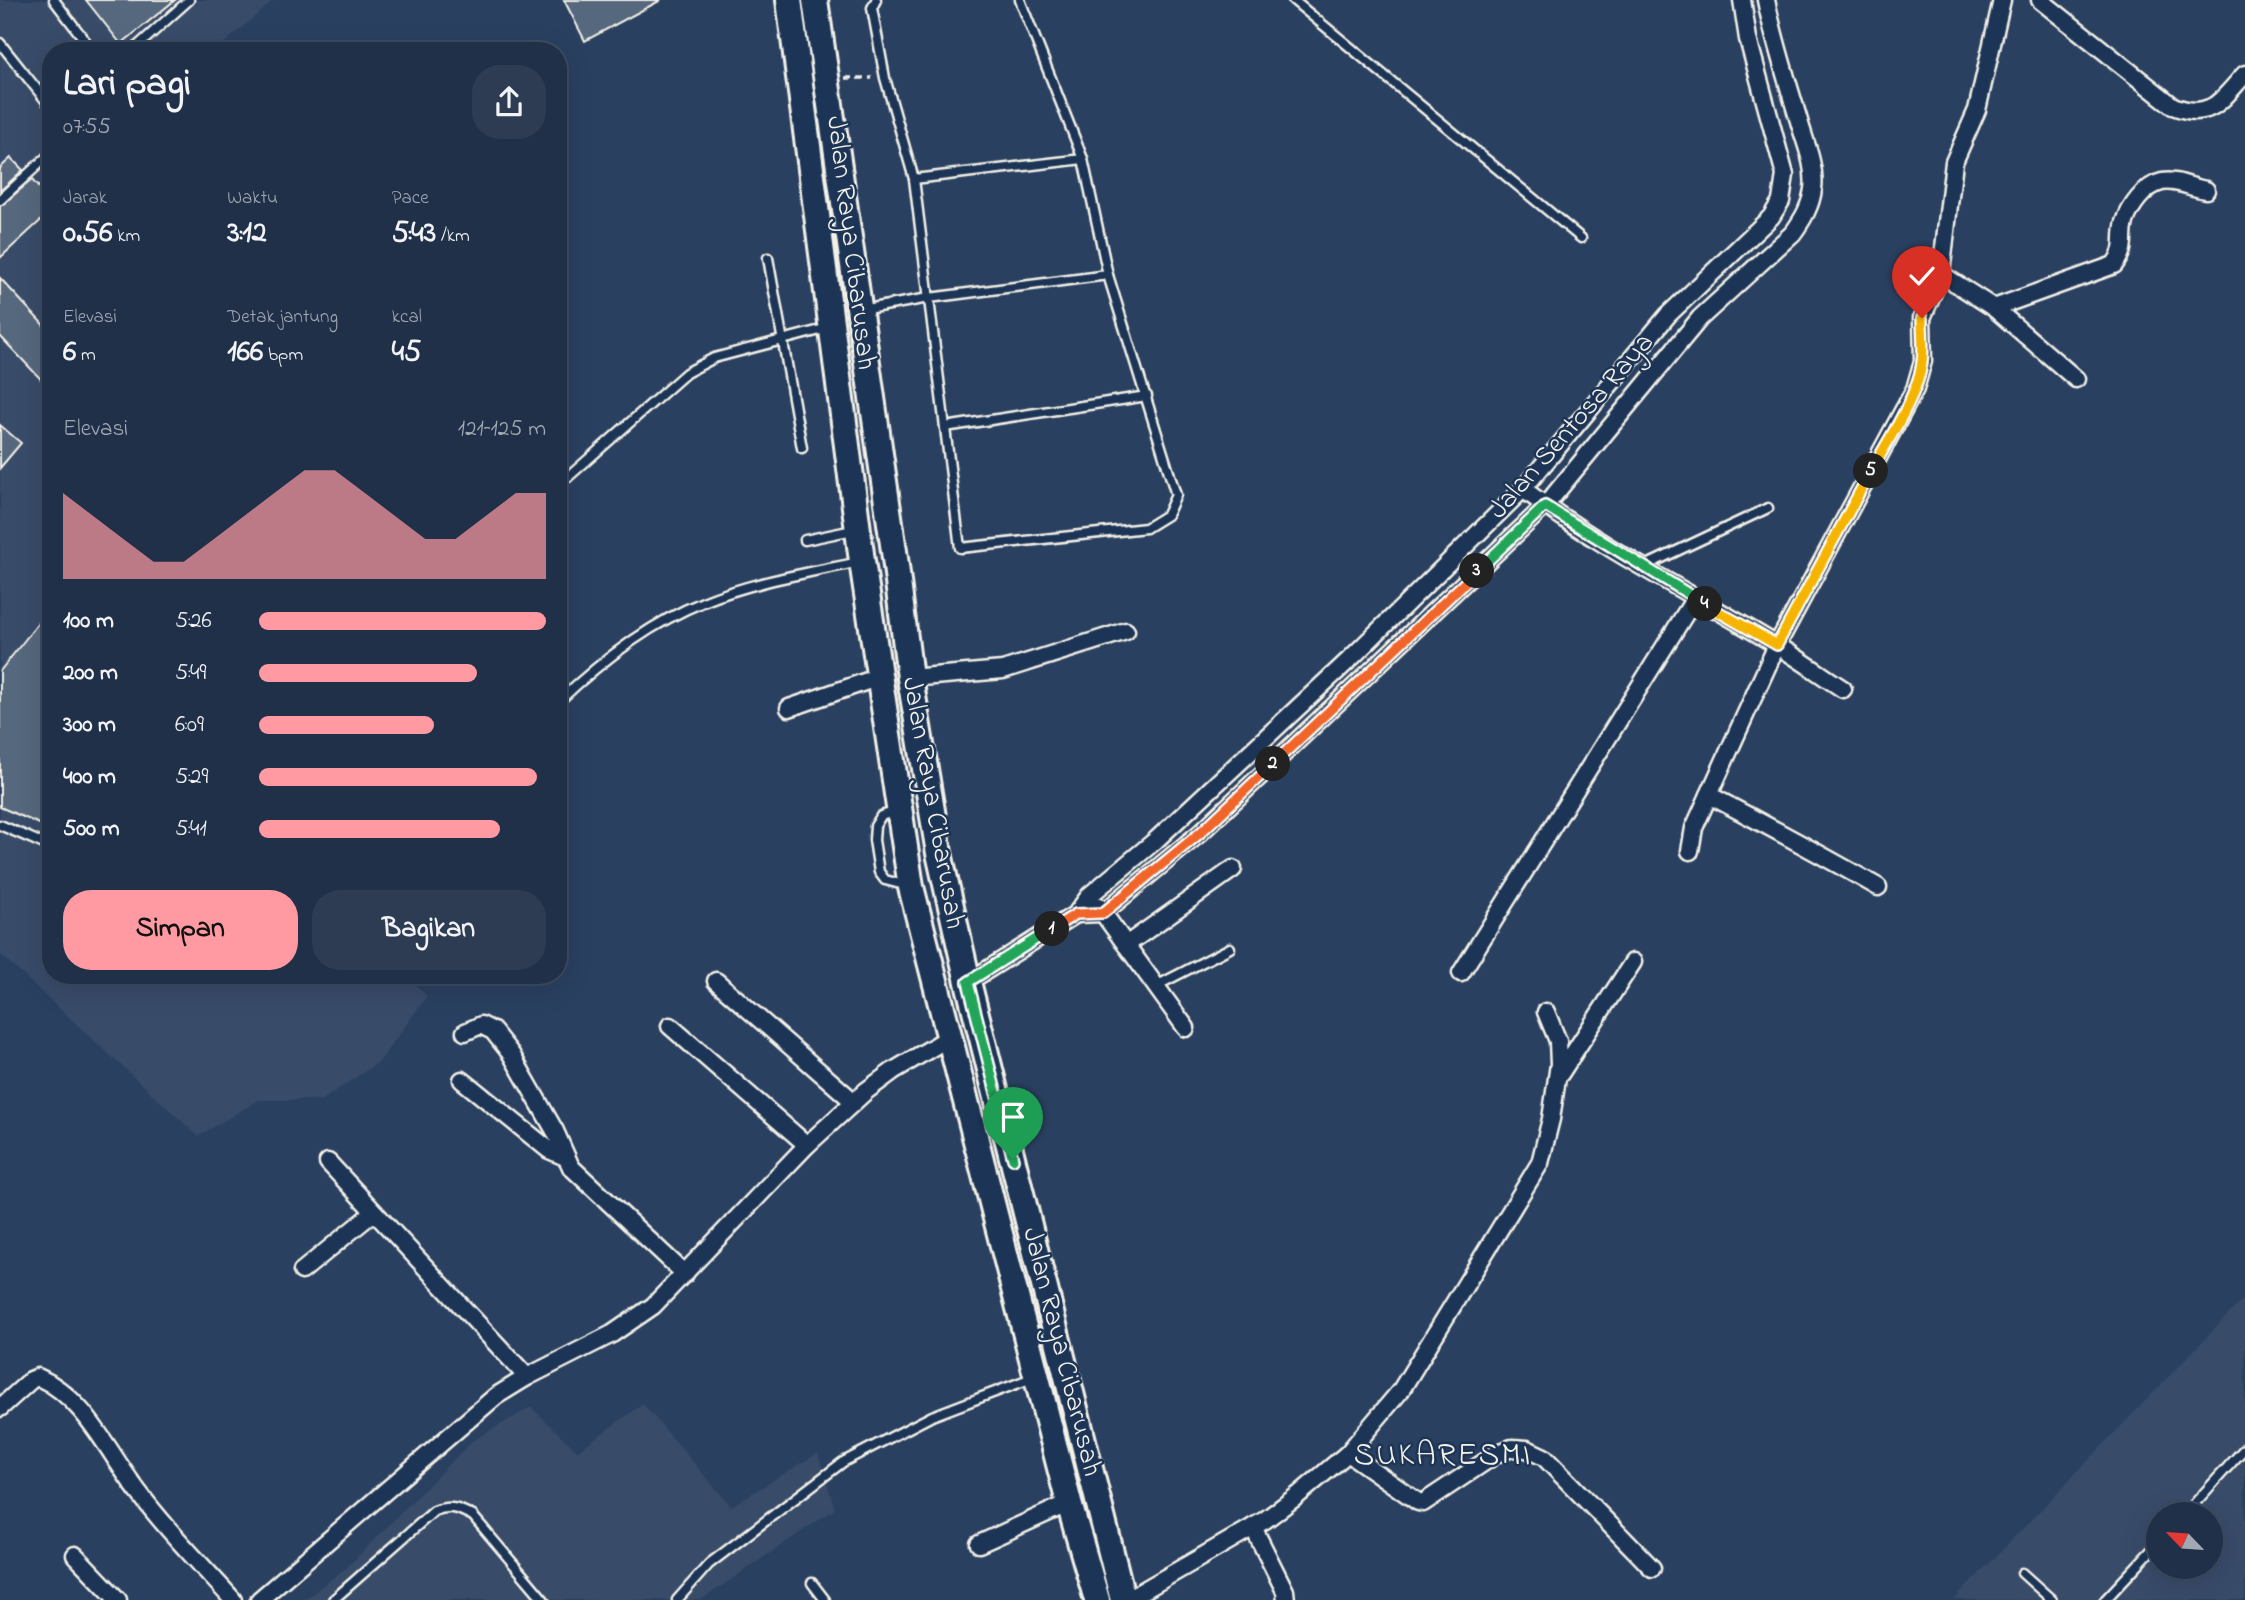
<!DOCTYPE html>
<html lang="id">
<head>
<meta charset="utf-8">
<style>
  body { margin:0; font-family:"Indie Flower",sans-serif; background:#2d3c52; color:#f1f3f6; height:100vh; display:flex; flex-direction:column; font-size:26px; white-space:nowrap }
  * { box-sizing:border-box; margin:0 }
  p { font-size:23px; color:#a2a9b4 }
  .icon { flex:none; width:38px; height:38px; fill:none; stroke:currentColor; stroke-width:2; stroke-linecap:round; stroke-linejoin:round }
  .map { position:relative; flex:1; overflow:hidden }
  .panel { position:absolute; left:42px; top:42px; width:525px; height:942px; display:flex; flex-direction:column; background:#203048; border-radius:28px; box-shadow:0 7px 28px #0002,0 0 0 2px #3d4b60 }
  .panel>* { flex:none }
  .needle { width:46px; rotate:295deg }
  .buttons { position:absolute; left:2146px; top:1502px; display:grid; gap:14px }
  .buttons a { display:grid; place-items:center; width:77px; height:77px; border-radius:50%; background:#203048; box-shadow:0 7px 28px #0002,0 0 0 2px #3d4b60; font-size:35px }
  .pin { position:absolute; display:grid; place-items:center; width:60px; height:60px; color:#fff; margin:-72px -30px; border-radius:50% 50% 50% 0; rotate:-45deg; box-shadow:0 0 7px #0007 }
  .pin .icon { rotate:45deg }
  .km { position:absolute; width:35px; height:35px; margin:-18px; border-radius:50%; background:#222; color:#fff; font-size:19px; line-height:35px; text-align:center }
  .round { display:grid; place-items:center; flex:none; width:74px; height:74px; border-radius:28px; background:#2d3c52 }
  .overview { display:flex; align-items:center; justify-content:space-between; height:119px; padding:0 21px }
  h1 { font-size:38px; font-weight:700; line-height:52px }
  .metrics { display:grid; grid-template-columns:repeat(3,1fr); gap:10px; height:119px; padding:7px 21px }
  .metrics div { display:grid; align-content:center }
  .metrics b { font-size:30px; font-weight:700 }
  .metrics small { font-size:19px; font-weight:400 }
  .metrics p { font-size:19px }
  .chart { height:196px; padding:14px 21px }
  .chart p { display:flex; justify-content:space-between }
  .chart svg { width:100%; height:126px; margin-top:7px; fill:#ff9aa2; opacity:.7 }
  .cta { display:flex; gap:14px; margin-top:auto; padding:14px 21px }
  .cta a { flex:1; height:80px; border-radius:28px; background:#ff9aa2; color:#111; font-size:28px; font-weight:700; line-height:80px; text-align:center }
  .cta a+a { background:#2d3c52; color:#f1f3f6 }
  ul { padding:0 21px; list-style:none; font-size:23px }
  li { display:grid; grid-template-columns:112px 84px 1fr; align-items:center; height:52px }
  li i { height:18px; border-radius:9px; background:#ff9aa2 }
  .map>svg:first-child { display:block }
  .built { fill:#374c69; fill-rule:evenodd }
  .building { fill:#56677d; stroke:#f4f1e8; stroke-width:2 }
  .lines { fill:none; stroke-linecap:round; stroke-linejoin:round }
  .service-casing { stroke:#f4f1e8; stroke-width:13 }
  .minor-casing { stroke:#f4f1e8; stroke-width:21 }
  .primary-casing { stroke:#f4f1e8; stroke-width:30 }
  .path { stroke:#f4f1e8; stroke-width:3.5; stroke-dasharray:7 5; stroke-linecap:butt }
  .service { stroke:#1d3557; stroke-width:8 }
  .minor { stroke:#1d3557; stroke-width:16 }
  .primary { stroke:#1d3557; stroke-width:24 }
  .split-1-casing { stroke:#fff; stroke-width:14 }
  .split-2-casing { stroke:#fff; stroke-width:14 }
  .split-3-casing { stroke:#fff; stroke-width:14 }
  .split-4-casing { stroke:#fff; stroke-width:14 }
  .split-5-casing { stroke:#fff; stroke-width:14 }
  .split-6-casing { stroke:#fff; stroke-width:14 }
  .split-1 { stroke:#22a559; stroke-width:9 }
  .split-2 { stroke:#f0652b; stroke-width:9 }
  .split-3 { stroke:#f0652b; stroke-width:9 }
  .split-4 { stroke:#22a559; stroke-width:9 }
  .split-5 { stroke:#f5b400; stroke-width:9 }
  .split-6 { stroke:#f5b400; stroke-width:9 }
  .labels { text-anchor:middle; dominant-baseline:central; stroke-width:5; stroke-linejoin:round; paint-order:stroke }
  .street-label { font-size:28px; fill:#f4f1e8; stroke:#1d3557 }
  .quarter-label { font-size:32px; letter-spacing:2px; fill:#f4f1e8; stroke:#1d3557 }
</style>
</head>
<body>
<div class="map">
<svg width="2245" height="1600" viewBox="0 0 2245 1600">
  <rect width="100%" height="100%" fill="#2a4060"/>
  <filter id="ink" filterUnits="userSpaceOnUse"><feTurbulence type="fractalNoise" baseFrequency=".0143" numOctaves="2"/><feDisplacementMap in="SourceGraphic" scale="14" xChannelSelector="R" yChannelSelector="G"/><feConvolveMatrix kernelMatrix="1 2 1 2 8 2 1 2 1" color-interpolation-filters="sRGB"/></filter>
  <g filter="url(#ink)">
    <g class="built">
      <polygon points="0,0 274,0 215,51 51,51 51,975 406,975 427,996 379,1062 322,1100 259,1100 198,1136 0,954"/>
      <path d="M2245 1297V1600H1954ZM2158 1514H2210V1566H2158Z"/>
      <polygon points="643,1404 731,1506 818,1453 835,1509 701,1600 304,1600 347,1567 472,1441 531,1407 577,1451"/>
    </g>
    <g class="building">
      <polygon points="86,0 175,0 121,44"/>
      <polygon points="564,0 661,0 585,41"/>
      <polygon points="11,158 23,170 0,191 0,168"/>
      <polygon points="51,176 51,211 0,258 0,206 32,180 38,187"/>
      <polygon points="0,278 51,333 51,390 0,336"/>
      <polygon points="0,425 21,443 0,468"/>
      <polygon points="51,607 51,829 0,807 0,671"/>
    </g>
    <g class="lines">
      <defs>
        <g id="service">
          <polyline points="54,0 93,51"/>
          <polyline points="876,0 872,8 885,78 914,179 960,548 1146,528 1167,515 1176,495 1108,275 1083,159 1020,0"/>
          <polyline points="1293,0 1581,238"/>
          <polyline points="0,43 51,107"/>
          <polyline points="132,51 189,0"/>
          <polyline points="914,179 1083,159"/>
          <polyline points="0,200 51,153"/>
          <polyline points="768,258 802,448"/>
          <polyline points="861,310 929,298 1108,275"/>
          <polyline points="945,427 1147,396"/>
          <polyline points="567,478 686,373 714,358 828,328"/>
          <polyline points="805,540 853,530"/>
          <polyline points="1643,567 1768,508"/>
          <path d="M558 702C600 662 648 624 703 602 752 582 807 573 859 562"/>
          <polyline points="897,811 881,816 875,826 874,840 879,872 885,880 908,886"/>
          <polyline points="0,825 51,847"/>
          <polyline points="1156,986 1230,948"/>
          <polyline points="2185,1514 2245,1448"/>
          <polyline points="2022,1573 2052,1600"/>
          <polyline points="812,1583 825,1600"/>
          <path d="M333 1600 434 1511C450 1505 458 1508 473 1516L544 1600"/>
          <polyline points="677,1600 709,1564 843,1462 932,1416 1032,1378"/>
          <polyline points="2105,1600 2158,1543"/>
        </g>
        <g id="minor">
          <path d="M2040 0 2173 106C2211 121 2221 100 2245 74"/>
          <polyline points="1941,274 1994,308 2076,379"/>
          <path d="M1994 308 2114 265C2128 246 2120 240 2125 222 2130 207 2144 186 2162 182 2176 179 2192 188 2206 190"/>
          <path d="M1523 489C1602 549 1691 593 1775 644 1798 658 1820 674 1843 689"/>
          <polyline points="910,678 1003,670 1126,631"/>
          <polyline points="789,708 879,677"/>
          <path d="M1709 795C1766 825 1822 855 1878 887"/>
          <polyline points="1690,851 1694,828 1777,645 1915,389 1923,361 1922,318 1941,274 1954,162 1977,110 2002,0"/>
          <polyline points="1098,906 1186,1028"/>
          <path d="M1076 914 1103 913 1200 833 1545 506 1700 318 1793 233C1803 219 1811 206 1813 189 1816 166 1805 142 1799 121 1787 80 1774 41 1766 0"/>
          <polyline points="1126,945 1233,869"/>
          <polyline points="1461,973 1695,598"/>
          <polyline points="716,981 854,1102"/>
          <polyline points="968,982 1076,914 1090,895 1156,840 1349,660 1523,489 1668,315 1771,217 1781,201 1785,175 1748,39 1742,0"/>
          <polyline points="670,1026 807,1145"/>
          <polyline points="465,1032 481,1025 493,1031 511,1054 555,1131 571,1167 685,1274"/>
          <polyline points="1560,1074 1633,962"/>
          <polyline points="462,1080 549,1150 565,1157"/>
          <polyline points="328,1162 527,1377"/>
          <polyline points="302,1271 374,1212"/>
          <path d="M0 1408 31 1380 38 1377C86 1398 109 1455 140 1494 168 1532 202 1565 233 1600"/>
          <polyline points="1348,1453 1418,1502 1423,1503 1498,1453 1512,1448 1527,1449 1544,1457 1652,1568"/>
          <polyline points="1253,1527 1285,1591 1286,1600"/>
          <polyline points="979,1544 1069,1503"/>
          <polyline points="75,1555 118,1600"/>
          <polyline points="1123,1599 1139,1593 1265,1520 1297,1496 1348,1453 1401,1390 1540,1163 1551,1119 1559,1064 1558,1041 1546,1012"/>
          <polyline points="259,1600 496,1396 527,1377 612,1334 653,1306 807,1145 866,1091 893,1071 950,1037"/>
        </g>
        <g id="primary">
          <polyline points="789,0 862,561 911,887 1069,1503 1097,1600"/>
          <polyline points="815,0 895,558 910,678 939,853 968,982 1123,1600"/>
        </g>
      </defs>
      <use href="#service" class="service-casing"/>
      <use href="#minor" class="minor-casing"/>
      <use href="#primary" class="primary-casing"/>
      <polyline class="path" points="845,78 872,78"/>
      <use href="#service" class="service"/>
      <use href="#minor" class="minor"/>
      <use href="#primary" class="primary"/>
    </g>
  </g>
  <g class="lines" filter="url(#ink)">
    <defs>
      <polyline id="split-1" points="1013,1159 968,982 1052,929"/>
      <polyline id="split-2" points="1052,929 1076,914 1103,913 1200,833 1273,764"/>
      <polyline id="split-3" points="1273,764 1477,571"/>
      <polyline id="split-4" points="1477,571 1545,506 1705,604"/>
      <polyline id="split-5" points="1705,604 1777,645 1871,471"/>
      <path id="split-6" d="M1871 471C1887 443 1919 393 1922 362 1924 348 1922 333 1922 318"/>
    </defs>
    <use href="#split-1" class="split-1-casing"/>
    <use href="#split-2" class="split-2-casing"/>
    <use href="#split-3" class="split-3-casing"/>
    <use href="#split-4" class="split-4-casing"/>
    <use href="#split-5" class="split-5-casing"/>
    <use href="#split-6" class="split-6-casing"/>
    <use href="#split-1" class="split-1"/>
    <use href="#split-2" class="split-2"/>
    <use href="#split-3" class="split-3"/>
    <use href="#split-4" class="split-4"/>
    <use href="#split-5" class="split-5"/>
    <use href="#split-6" class="split-6"/>
  </g>
  <g class="labels">
    <g class="street-label">
      <text transform="translate(850 243) rotate(83)">Jalan Raya Cibarusah</text>
      <text transform="translate(1572 427) rotate(-49)">Jalan Sentosa Raya</text>
      <text transform="translate(932 803) rotate(80)">Jalan Raya Cibarusah</text>
      <text transform="translate(1061 1352) rotate(76)">Jalan Raya Cibarusah</text>
    </g>
    <g class="quarter-label">
      <text x="1443" y="1456">SUKARESMI</text>
    </g>
  </g>
</svg>
<div class="buttons">
<a><svg class="needle" viewBox="-14 -14 28 28"><path d="M0-13l5 13h-10z" fill="#e53935"/><path d="M0 13l5-13h-10z" fill="#a2a9b4"/></svg></a>
</div>
<div class="pin" style="left:1013px;top:1159px;background:#1e9e55"><svg class="icon" aria-label="arrive" viewBox="0 0 24 24"><path d="M6 21V4h12l-3 4 3 4H6"/></svg></div>
<div class="pin" style="left:1922px;top:318px;background:#d93025"><svg class="icon" aria-label="check" viewBox="0 0 24 24"><path d="M5 12l5 5 9-10"/></svg></div>
<b class="km" style="left:1052px;top:929px">1</b>
<b class="km" style="left:1273px;top:764px">2</b>
<b class="km" style="left:1477px;top:571px">3</b>
<b class="km" style="left:1705px;top:604px">4</b>
<b class="km" style="left:1871px;top:471px">5</b>
<section class="panel">
<div class="overview"><div><h1>Lari pagi</h1><p>07:55</p></div><a class="round"><svg class="icon" aria-label="share" viewBox="0 0 24 24"><path d="M12 15V3M7 8l5-5 5 5M5 13v7h14v-7"/></svg></a></div>
<div class="metrics">
<div><p>Jarak</p><b>0.56<small> km</small></b></div>
<div><p>Waktu</p><b>3:12</b></div>
<div><p>Pace</p><b>5:43<small> /km</small></b></div>
</div>
<div class="metrics">
<div><p>Elevasi</p><b>6<small> m</small></b></div>
<div><p>Detak jantung</p><b>166<small> bpm</small></b></div>
<div><p>kcal</p><b>45</b></div>
</div>
<div class="chart"><p><span>Elevasi</span>121–125 m</p>
<svg viewBox="0 0 160 44" preserveAspectRatio="none"><path d="M0 44V14L10 22L20 30L30 38L40 38L50 30L60 22L70 14L80 6L90 6L100 14L110 22L120 30L130 30L140 22L150 14L160 14V44z"/></svg>
</div>
<ul>
<li><b>100 m</b>5:26<i style="width:100%"></i></li>
<li><b>200 m</b>5:49<i style="width:76%"></i></li>
<li><b>300 m</b>6:09<i style="width:61%"></i></li>
<li><b>400 m</b>5:29<i style="width:97%"></i></li>
<li><b>500 m</b>5:41<i style="width:84%"></i></li>
</ul>
<div class="cta"><a>Simpan</a><a>Bagikan</a></div>
</section>
</div>
</body>
</html>
